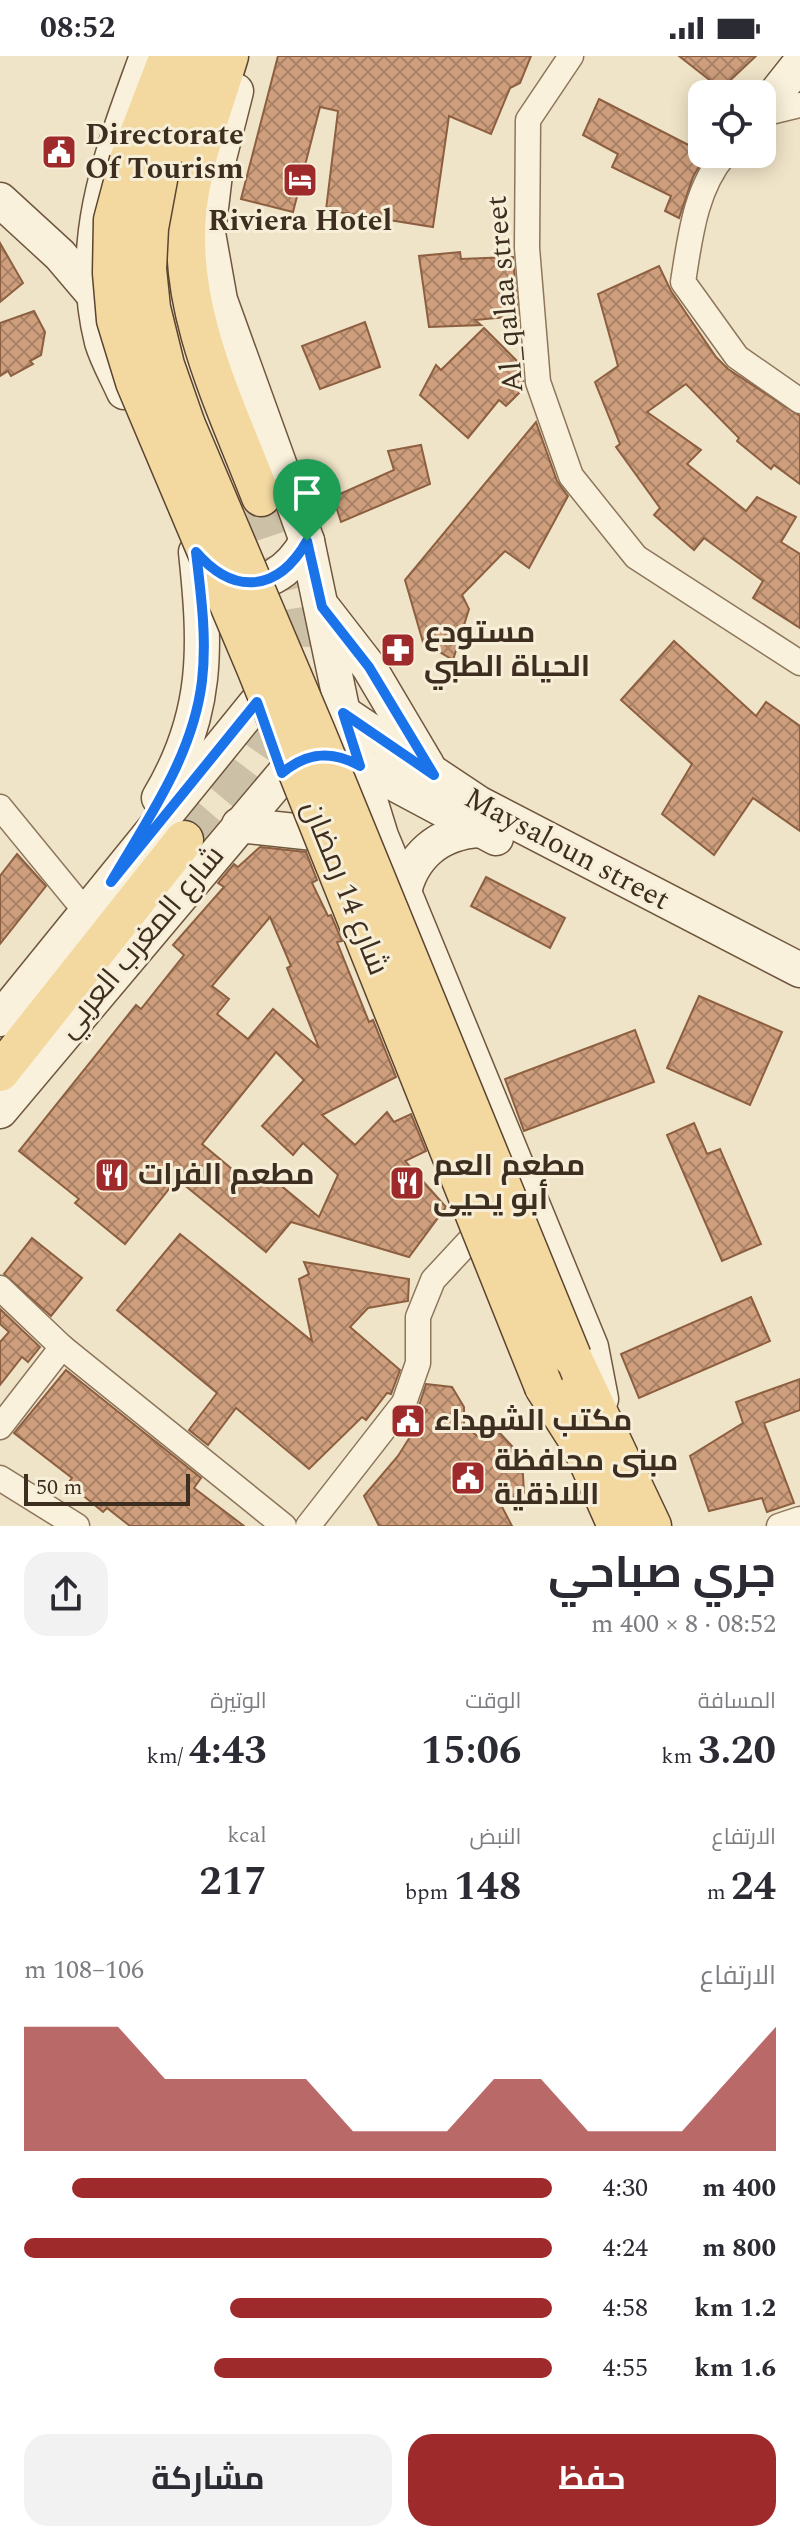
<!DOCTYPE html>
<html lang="ar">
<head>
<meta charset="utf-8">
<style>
  body { margin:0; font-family:Spectral,Cairo,serif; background:#f2f2f3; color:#2b2b33; direction:rtl; height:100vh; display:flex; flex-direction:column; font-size:30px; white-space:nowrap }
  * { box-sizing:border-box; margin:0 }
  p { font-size:26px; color:#7c7c81 }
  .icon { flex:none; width:44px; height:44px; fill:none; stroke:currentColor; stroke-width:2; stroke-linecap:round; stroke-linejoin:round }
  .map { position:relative; height:1470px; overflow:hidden; direction:ltr }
  .drawer { display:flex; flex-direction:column; background:#fff; flex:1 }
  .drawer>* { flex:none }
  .tools { position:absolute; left:688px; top:24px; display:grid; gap:16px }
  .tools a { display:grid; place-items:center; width:88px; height:88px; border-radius:16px; background:#fff; box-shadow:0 4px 20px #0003; font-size:40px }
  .scale { position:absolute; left:24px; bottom:20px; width:166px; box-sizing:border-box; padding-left:8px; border:4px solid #3d2e20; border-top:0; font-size:22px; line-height:28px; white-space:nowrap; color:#3d2e20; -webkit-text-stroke:6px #f7eed8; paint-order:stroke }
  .pin { position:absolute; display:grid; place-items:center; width:68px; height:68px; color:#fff; margin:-82px -34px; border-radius:50% 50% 50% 0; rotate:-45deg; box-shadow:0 0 8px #0007 }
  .pin .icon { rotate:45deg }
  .round { display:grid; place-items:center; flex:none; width:84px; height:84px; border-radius:24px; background:#f2f2f3 }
  .summary { display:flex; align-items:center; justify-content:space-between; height:136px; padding:0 24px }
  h1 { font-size:44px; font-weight:700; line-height:60px }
  .figures { display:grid; grid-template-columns:repeat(3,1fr); gap:12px; height:136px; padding:8px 24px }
  .figures div { display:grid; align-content:center }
  .figures b { font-size:40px; font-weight:700 }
  .figures small { font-size:22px; font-weight:400 }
  .figures p { font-size:22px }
  .chart { height:224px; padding:16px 24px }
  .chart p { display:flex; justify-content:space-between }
  .chart svg { width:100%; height:144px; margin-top:8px; fill:#9e2a2b; opacity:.7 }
  .button { display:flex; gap:16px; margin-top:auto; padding:16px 24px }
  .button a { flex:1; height:92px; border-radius:24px; background:#9e2a2b; color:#fff; font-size:32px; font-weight:700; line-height:92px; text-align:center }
  .button a+a { background:#f2f2f3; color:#2b2b33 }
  ul { padding:0 24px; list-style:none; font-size:26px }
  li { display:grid; grid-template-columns:128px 96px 1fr; align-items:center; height:60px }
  li i { height:20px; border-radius:10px; background:#9e2a2b }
  .status { display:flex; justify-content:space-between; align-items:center; height:56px; padding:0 40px; background:#fff; direction:ltr }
  .status svg { height:22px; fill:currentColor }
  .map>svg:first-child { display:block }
  .building { fill:url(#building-cross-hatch); stroke:#8d5f41; stroke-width:2; fill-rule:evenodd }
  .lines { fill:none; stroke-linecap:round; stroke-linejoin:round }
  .primary-tunnel { stroke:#ccc0a6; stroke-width:38; stroke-dasharray:38 19; stroke-linecap:butt }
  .street-casing { stroke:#8d765c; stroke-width:27 }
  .secondary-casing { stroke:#6f573f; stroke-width:37 }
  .primary-casing { stroke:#5b4430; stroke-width:41 }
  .street { stroke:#faf1dc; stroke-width:24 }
  .secondary { stroke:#faf1dc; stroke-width:34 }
  .primary { stroke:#f3d9a0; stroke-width:38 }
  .primary-bridge-casing { stroke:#5b4430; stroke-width:41; stroke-linecap:butt }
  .primary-bridge { stroke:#f3d9a0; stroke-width:38 }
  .route-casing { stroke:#fff; stroke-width:16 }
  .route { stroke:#1a73e8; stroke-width:10 }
  .labels { text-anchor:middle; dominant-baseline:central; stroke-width:6; stroke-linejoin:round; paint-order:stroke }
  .poi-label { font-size:30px; font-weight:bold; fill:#3d2e20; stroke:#f7eed8; text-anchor:start }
  .street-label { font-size:30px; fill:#3d2e20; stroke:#f7eed8 }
</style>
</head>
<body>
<div class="status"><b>08:52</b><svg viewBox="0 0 49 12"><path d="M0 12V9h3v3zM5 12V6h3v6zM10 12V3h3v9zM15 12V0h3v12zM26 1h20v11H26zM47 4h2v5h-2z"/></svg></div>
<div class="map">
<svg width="800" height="1470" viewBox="0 0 800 1470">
  <defs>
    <pattern id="building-cross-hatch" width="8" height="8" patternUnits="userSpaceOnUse" patternTransform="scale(2)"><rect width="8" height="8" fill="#cf9f7d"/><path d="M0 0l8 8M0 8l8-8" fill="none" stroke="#a98266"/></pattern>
  </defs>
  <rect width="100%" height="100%" fill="#f0e4c8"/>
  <g class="building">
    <polygon points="278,0 531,0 520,27 510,32 491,78 449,60 433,171 326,154 338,55 320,51 293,156 241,143"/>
    <polygon points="679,0 756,0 721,33"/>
    <polygon points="599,43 706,98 693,121 679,162 665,155 671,140 612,111 618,98 583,79"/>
    <polygon points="0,187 23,227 0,246"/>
    <polygon points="460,196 461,203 513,201 518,260 475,264 481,269 429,271 419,200"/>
    <polygon points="659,210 671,235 716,301 728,313 800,360 800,428 774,409 771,413 737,385 739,382 686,328 647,356 701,394 687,408 746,455 757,441 796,461 781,486 800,498 800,572 753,542 763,525 704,482 694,494 654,459 660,452 616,391 620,388 595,326 618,310 598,238"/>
    <polygon points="34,255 45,276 41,299 30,305 33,308 11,320 8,315 0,320 0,267"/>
    <polygon points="365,266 380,311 320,333 302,290"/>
    <polygon points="484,272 522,310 524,332 506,350 499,344 468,382 420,339 436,309 441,314"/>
    <polygon points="536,366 557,425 568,440 529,512 505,495 462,539 469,553 453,604 423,586 405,524"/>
    <polygon points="421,389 430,428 341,466 333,441 394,414 388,395"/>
    <polygon points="674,585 756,660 766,646 800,670 800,775 753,742 714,799 662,758 692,708 621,644"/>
    <path d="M260 791 306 796 317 824 312 827 328 860 331 859 342 885 337 886 369 966 373 964 396 1021 322 1059 355 1089 387 1056 394 1066 411 1058 426 1095 405 1105 446 1151 409 1201 291 1166 266 1196 177 1123 125 1188 75 1147 79 1143 19 1095 136 949 141 953 184 899 173 889 224 831 218 827 234 808 238 811ZM270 861 291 910 287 912 319 992 273 953 248 983 217 958 229 943 212 930ZM276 996 304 1024 262 1070 293 1099 303 1087 338 1119 319 1161 262 1114 250 1128 202 1088Z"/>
    <polygon points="17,798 46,830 0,888 0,820"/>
    <polygon points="486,821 565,862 550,892 471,850"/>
    <polygon points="699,940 782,976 750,1049 667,1012"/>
    <polygon points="635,974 654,1026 524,1075 505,1023"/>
    <polygon points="694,1067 707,1098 720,1093 761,1188 722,1205 667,1079"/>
    <polygon points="180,1178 312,1285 299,1223 309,1218 304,1206 409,1223 408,1245 368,1252 350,1271 400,1314 391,1338 387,1337 366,1364 362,1361 309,1413 236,1352 208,1389 189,1374 217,1337 117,1254"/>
    <polygon points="32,1182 82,1222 51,1260 4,1218"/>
    <polygon points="751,1241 770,1285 639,1342 621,1298"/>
    <polygon points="0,1253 40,1291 28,1306 22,1301 0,1329 0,1286 9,1276 0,1268"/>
    <polygon points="66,1314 201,1422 194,1432 244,1470 130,1470 107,1452 103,1456 68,1427 72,1422 14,1377"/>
    <polygon points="800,1323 800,1354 764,1367 794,1447 767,1456 762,1442 709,1455 690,1400 743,1367 736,1346"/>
    <polygon points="426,1328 452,1331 464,1351 464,1369 482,1384 498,1375 522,1401 524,1437 500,1447 512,1470 379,1470 364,1440 398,1400 427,1354 419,1350"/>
  </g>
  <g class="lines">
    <path class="primary-tunnel" d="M184 784C234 723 298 663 296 578 295 533 274 484 261 441"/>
    <defs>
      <g id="street">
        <polyline points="571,0 528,64 527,192 538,326 571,420 636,501 800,607"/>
        <polyline points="762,58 800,49"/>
        <path d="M725 98C695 133 690 182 683 226L737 301 800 345"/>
        <polyline points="0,751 86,856"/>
        <polyline points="0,1232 62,1291 284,1470"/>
        <polyline points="0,1371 62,1291"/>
        <polyline points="0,1422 77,1470"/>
        <polyline points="308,1470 404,1347 418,1307 418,1261 433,1224 472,1182"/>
        <polyline points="779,1470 800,1463"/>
      </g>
      <g id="secondary">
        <polyline points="236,35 215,118 208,177 220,244 307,485 343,657 381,780 591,1291 601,1343"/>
        <polyline points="762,55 800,7"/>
        <polyline points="0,144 60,199 94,239"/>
        <path d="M124 336C117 320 107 303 102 286 76 184 113 94 147 0"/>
        <path d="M227 522C261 538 291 514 307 485"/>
        <polyline points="324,553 369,611 427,709"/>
        <polyline points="339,654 478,747 800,914"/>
        <path d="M159 742C209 658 206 590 196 496"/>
        <polyline points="239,769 314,777"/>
        <path d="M403 840C411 800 439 776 480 774"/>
        <polyline points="0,963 257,646 277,634 292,632"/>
        <polyline points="0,1055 293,707 320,698 348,703 496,782"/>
      </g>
      <g id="primary">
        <path d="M229 0C214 51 191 106 187 159 178 257 227 352 261 441"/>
        <polyline points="162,102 201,0"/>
        <polyline points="129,104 169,0"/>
        <polyline points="0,1016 184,784"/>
        <polyline points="572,1301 652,1470"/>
        <polyline points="544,1331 581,1389 617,1470"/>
      </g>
    </defs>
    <use href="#street" class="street-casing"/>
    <use href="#secondary" class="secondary-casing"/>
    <use href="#primary" class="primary-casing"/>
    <use href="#street" class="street"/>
    <use href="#secondary" class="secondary"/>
    <use href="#primary" class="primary"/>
    <defs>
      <g id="primary-bridge">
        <polyline points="162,102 149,172 147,213 151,252 165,309 186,369 316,676 572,1301"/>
        <polyline points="129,104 113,164 112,217 116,264 135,326 256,612 544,1331"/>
      </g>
    </defs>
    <use href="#primary-bridge" class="primary-bridge-casing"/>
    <use href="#primary-bridge" class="primary-bridge"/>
  </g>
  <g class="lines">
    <defs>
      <path id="route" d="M307 485 322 551 369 611 434 719 343 657 360 710C332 694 307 696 282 717L257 646 111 826C148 762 193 700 202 625 207 582 201 539 196 496 234 540 278 536 307 485Z"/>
    </defs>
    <use href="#route" class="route-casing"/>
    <use href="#route" class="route"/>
  </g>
  <defs>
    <symbol id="civic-square" viewBox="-11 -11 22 22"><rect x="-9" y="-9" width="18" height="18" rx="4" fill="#9e2a2b" stroke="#f7eed8"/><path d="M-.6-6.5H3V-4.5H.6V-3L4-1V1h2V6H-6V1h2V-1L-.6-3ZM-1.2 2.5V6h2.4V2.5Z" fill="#fff"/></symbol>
    <symbol id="hotel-square" viewBox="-11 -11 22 22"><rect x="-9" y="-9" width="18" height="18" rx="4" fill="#9e2a2b" stroke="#f7eed8"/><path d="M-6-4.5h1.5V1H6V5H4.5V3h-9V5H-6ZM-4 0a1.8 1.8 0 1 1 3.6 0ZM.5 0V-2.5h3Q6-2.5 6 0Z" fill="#fff"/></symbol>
    <symbol id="pharmacy-square" viewBox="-11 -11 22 22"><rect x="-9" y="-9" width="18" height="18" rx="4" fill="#9e2a2b" stroke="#f7eed8"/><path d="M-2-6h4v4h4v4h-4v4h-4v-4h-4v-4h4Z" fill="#fff"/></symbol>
    <symbol id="restaurant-square" viewBox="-11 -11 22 22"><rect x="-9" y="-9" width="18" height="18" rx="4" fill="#9e2a2b" stroke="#f7eed8"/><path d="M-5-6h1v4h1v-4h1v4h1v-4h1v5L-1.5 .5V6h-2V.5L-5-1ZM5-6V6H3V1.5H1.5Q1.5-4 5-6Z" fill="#fff"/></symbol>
  </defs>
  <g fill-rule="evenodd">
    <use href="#civic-square" x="39" y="76" width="40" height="40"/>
    <use href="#hotel-square" x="280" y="104" width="40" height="40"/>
    <use href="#pharmacy-square" x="378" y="574" width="40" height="40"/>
    <use href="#restaurant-square" x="92" y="1099" width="40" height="40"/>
    <use href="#restaurant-square" x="387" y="1107" width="40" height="40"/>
    <use href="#civic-square" x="388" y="1345" width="40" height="40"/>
    <use href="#civic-square" x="448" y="1402" width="40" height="40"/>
  </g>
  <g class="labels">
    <g class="poi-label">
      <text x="85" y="79">Directorate<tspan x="85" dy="34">Of Tourism</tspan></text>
      <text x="300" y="165" text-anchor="middle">Riviera Hotel</text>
      <text x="424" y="577">مستودع<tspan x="424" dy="34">الحياة الطبي</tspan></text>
      <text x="433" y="1110">مطعم العم<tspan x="433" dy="34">أبو يحيى</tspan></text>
      <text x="138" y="1119">مطعم الفرات</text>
      <text x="434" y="1365">مكتب الشهداء</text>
      <text x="494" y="1405">مبنى محافظة<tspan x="494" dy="34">اللاذقية</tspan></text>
    </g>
    <g class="street-label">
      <text transform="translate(505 238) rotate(-95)">Al_qalaa street</text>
      <text transform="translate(567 793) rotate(28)">Maysaloun street</text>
      <text transform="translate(345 832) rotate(68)">شارع 14 رمضان</text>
      <text transform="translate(141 886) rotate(-50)">شارع المغرب العربي</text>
    </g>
  </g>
</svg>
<div class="tools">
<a><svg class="icon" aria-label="locate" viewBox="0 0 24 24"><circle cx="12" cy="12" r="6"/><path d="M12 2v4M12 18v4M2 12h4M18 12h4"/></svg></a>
</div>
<div class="scale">50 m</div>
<div class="pin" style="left:307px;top:485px;background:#1e9e55"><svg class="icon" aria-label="arrive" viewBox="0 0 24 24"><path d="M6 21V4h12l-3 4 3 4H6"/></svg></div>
</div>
<section class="drawer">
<div class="summary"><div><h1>جري صباحي</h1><p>08:52 · 8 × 400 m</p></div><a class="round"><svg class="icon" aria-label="share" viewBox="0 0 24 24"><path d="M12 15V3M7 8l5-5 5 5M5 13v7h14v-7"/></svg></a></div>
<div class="figures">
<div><p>المسافة</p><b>3.20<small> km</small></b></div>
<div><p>الوقت</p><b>15:06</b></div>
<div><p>الوتيرة</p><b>4:43<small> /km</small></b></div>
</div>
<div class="figures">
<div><p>الارتفاع</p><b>24<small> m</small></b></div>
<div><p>النبض</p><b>148<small> bpm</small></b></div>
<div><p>kcal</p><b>217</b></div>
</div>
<div class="chart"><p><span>الارتفاع</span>106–108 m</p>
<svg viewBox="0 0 160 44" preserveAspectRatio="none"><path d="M0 44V6L10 6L20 6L30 22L40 22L50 22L60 22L70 38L80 38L90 38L100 22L110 22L120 38L130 38L140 38L150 22L160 6V44z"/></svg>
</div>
<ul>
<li><b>400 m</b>4:30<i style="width:91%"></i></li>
<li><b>800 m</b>4:24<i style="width:100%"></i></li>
<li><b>1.2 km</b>4:58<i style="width:61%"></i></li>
<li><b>1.6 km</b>4:55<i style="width:64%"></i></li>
</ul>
<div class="button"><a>حفظ</a><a>مشاركة</a></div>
</section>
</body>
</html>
